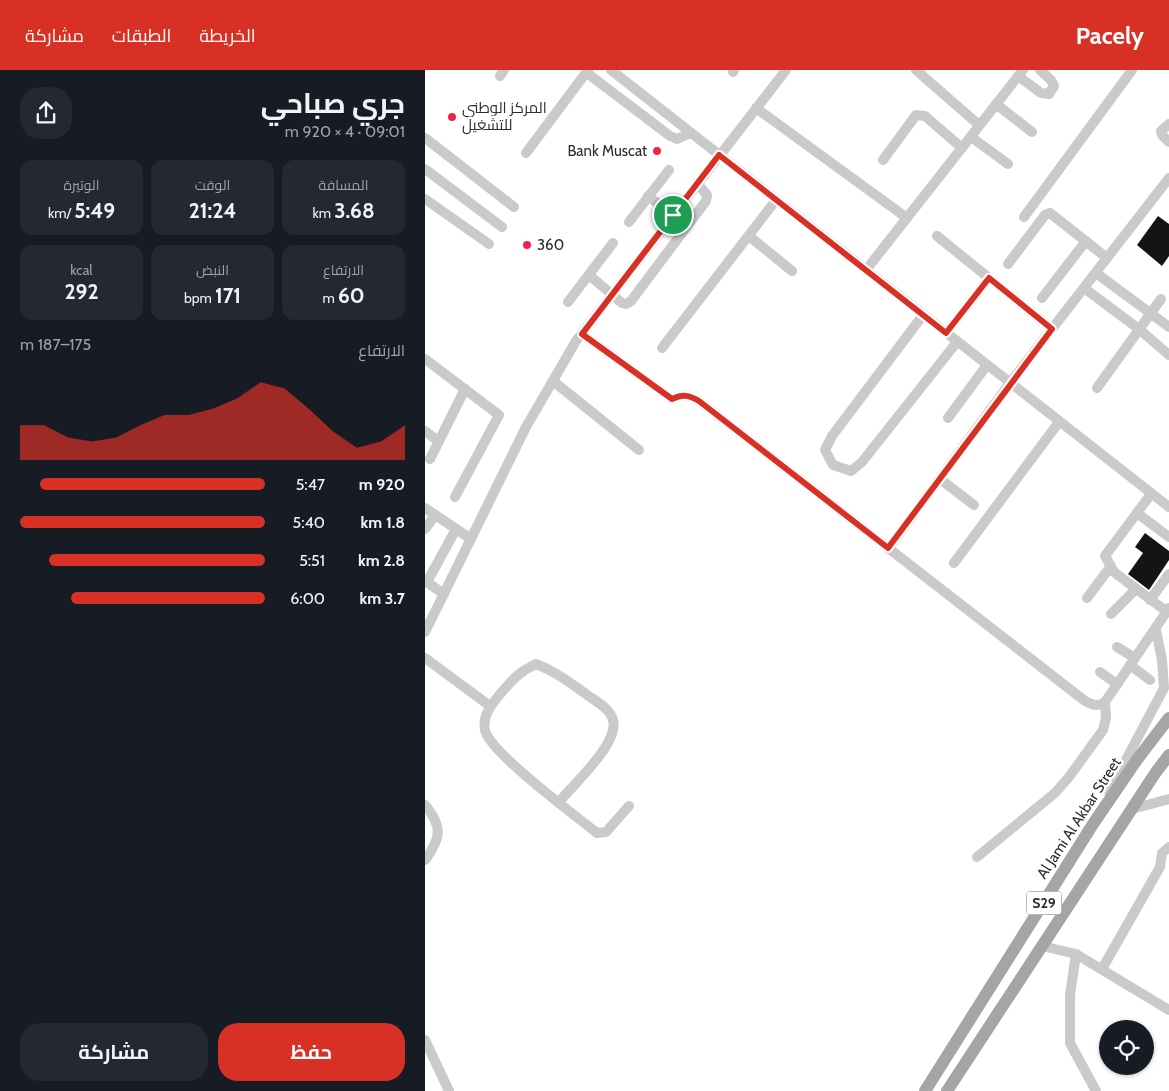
<!DOCTYPE html>
<html lang="ar">
<head>
<meta charset="utf-8">
<style>
  body { margin:0; font-family:Cabin,Cairo,sans-serif; background:#242831; color:#f1f3f6; direction:rtl; height:100vh; display:flex; flex-direction:column; font-size:19px; white-space:nowrap }
  * { box-sizing:border-box; margin:0 }
  p { font-size:16px; color:#9ea1a6 }
  .icon { flex:none; width:28px; height:28px; fill:none; stroke:currentColor; stroke-width:2; stroke-linecap:round; stroke-linejoin:round }
  .map { position:relative; flex:1; overflow:hidden; direction:ltr }
  .sheet { display:flex; flex-direction:column; background:#171b24; width:425px }
  .sheet>* { flex:none }
  .fabs { position:absolute; left:674px; top:950px; display:grid; gap:10px }
  .fabs a { display:grid; place-items:center; width:55px; height:55px; border-radius:50%; background:#171b24; box-shadow:0 1px 4px #0004; font-size:25px }
  .pin { position:absolute; display:grid; place-items:center; width:42px; height:42px; color:#fff; margin:-21px; border:2px solid #fff; border-radius:50%; box-shadow:0 1px 5px #0007 }
  .round { display:grid; place-items:center; flex:none; width:52px; height:52px; border-radius:20px; background:#242831 }
  .head { display:flex; align-items:center; justify-content:space-between; height:85px; padding:0 20px }
  h1 { font-size:28px; font-weight:700; line-height:38px }
  .stats { display:grid; grid-template-columns:repeat(3,1fr); gap:8px; height:85px; padding:5px 20px }
  .stats div { display:grid; align-content:center; border-radius:12px; background:#242831; text-align:center }
  .stats b { font-size:21px; font-weight:700 }
  .stats small { font-size:14px; font-weight:400 }
  .stats p { font-size:14px }
  .chart { height:140px; padding:10px 20px }
  .chart p { display:flex; justify-content:space-between }
  .chart svg { width:100%; height:90px; margin-top:5px; fill:#d93025; opacity:.7 }
  .primary-button { display:flex; gap:10px; margin-top:auto; padding:10px 20px }
  .primary-button a { flex:1; height:58px; border-radius:20px; background:#d93025; color:#fff; font-size:20px; font-weight:700; line-height:58px; text-align:center }
  .primary-button a+a { background:#242831; color:#f1f3f6 }
  ul { padding:0 20px; list-style:none; font-size:16px }
  li { display:grid; grid-template-columns:80px 60px 1fr; align-items:center; height:38px }
  li i { height:12px; border-radius:6px; background:#d93025 }
  header { display:flex; align-items:center; gap:30px; box-sizing:border-box; height:70px; padding:0 25px; background:#d93025; color:#fff }
  header strong { font-size:24px }
  nav { display:flex; gap:28px; margin-inline-start:auto; font-size:18px }
  main { display:flex; flex:1; min-height:0 }
  .map>svg:first-child { display:block }
  .building { fill:#141414 }
  .lines { fill:none; stroke-linecap:round; stroke-linejoin:round }
  .minor { stroke:#cacaca; stroke-width:10 }
  .major { stroke:#a5a5a5; stroke-width:12 }
  .route-casing { stroke:#fff; stroke-width:10 }
  .route { stroke:#d93025; stroke-width:6 }
  .poi-dot { fill:#ee254a; stroke:#fff; stroke-width:2 }
  .labels { text-anchor:middle; dominant-baseline:central; stroke-width:5; stroke-linejoin:round; paint-order:stroke }
  .shield { fill:#fff; stroke:#6c6c6c; stroke-width:1 }
  .shield-label { font-size:14px; font-weight:bold; fill:#2d2d2d }
  .poi-label { font-size:15px; fill:#2d2d2d; stroke:#fff; text-anchor:start }
  .street-label { font-size:15px; fill:#2d2d2d; stroke:#fff }
</style>
</head>
<body>
<header>
<strong>Pacely</strong>
<nav><a>الخريطة</a><a>الطبقات</a><a>مشاركة</a></nav>
</header>
<main>
<div class="map">
<svg width="744" height="1021" viewBox="0 0 744 1021">
  <rect width="100%" height="100%" fill="#fff"/>
  <g class="building">
    <polygon points="733,146 744,154 744,186 737,196 712,175"/>
    <polygon points="720,463 744,481 744,490 724,520 703,504 718,483 710,477"/>
  </g>
  <g class="lines">
    <g class="minor">
      <polyline points="186,0 744,437"/>
      <polyline points="491,0 554,55"/>
      <polyline points="308,2 309,0"/>
      <polyline points="162,3 245,66 252,69 266,63"/>
      <polyline points="75,6 79,0"/>
      <polyline points="593,6 616,23 624,24 629,16 626,10 615,0"/>
      <polyline points="571,34 607,62"/>
      <polyline points="331,38 482,148"/>
      <polyline points="744,54 736,61 737,65 744,72"/>
      <polyline points="546,67 583,94"/>
      <polyline points="0,68 89,137"/>
      <polyline points="101,83 163,0"/>
      <polyline points="458,90 491,45 500,46 537,78"/>
      <polyline points="0,99 77,157"/>
      <polyline points="223,126 248,145"/>
      <polyline points="0,129 64,174"/>
      <polyline points="599,147 707,0"/>
      <polyline points="204,152 244,100"/>
      <polyline points="324,166 367,201"/>
      <polyline points="512,166 627,259"/>
      <polyline points="583,194 620,145 625,143 682,188"/>
      <polyline points="441,200 598,0"/>
      <polyline points="671,203 744,257"/>
      <polyline points="164,205 197,233 201,234 206,231 281,131 282,125 272,113"/>
      <polyline points="659,218 714,259 744,285"/>
      <polyline points="617,228 661,171"/>
      <polyline points="143,232 188,173"/>
      <polyline points="498,245 407,366 400,380 408,395 426,401 437,392 532,272"/>
      <polyline points="521,263 564,208"/>
      <path d="M157 264 247 329C258 324 264 325 274 331L660 631C668 635 672 637 680 632L744 538"/>
      <polyline points="237,278 351,130"/>
      <polyline points="0,289 74,345 30,427"/>
      <polyline points="128,311 214,380"/>
      <polyline points="672,318 736,229"/>
      <polyline points="523,348 562,295"/>
      <polyline points="0,361 13,371"/>
      <polyline points="5,389 40,319"/>
      <polyline points="515,409 549,435"/>
      <polyline points="726,424 680,486 689,502 741,541"/>
      <polyline points="0,438 46,469"/>
      <polyline points="712,443 744,467"/>
      <polyline points="0,459 10,445"/>
      <polyline points="463,479 585,313 744,108"/>
      <polyline points="529,493 634,352"/>
      <polyline points="0,511 19,524"/>
      <polyline points="2,512 31,459"/>
      <polyline points="662,528 686,496"/>
      <polyline points="725,530 744,504"/>
      <polyline points="686,544 711,519"/>
      <polyline points="0,562 101,357 151,271 361,0"/>
      <polyline points="692,577 710,588"/>
      <polyline points="0,588 65,636"/>
      <polyline points="705,595 725,610"/>
      <polyline points="675,602 692,614"/>
      <polyline points="684,722 739,618 737,590 731,560"/>
      <path d="M134 732C148 715 195 672 188 650 185 638 170 631 161 624 144 612 130 601 111 594 94 602 88 609 76 623 67 634 57 645 60 660 64 682 151 746 172 763L181 762 204 736"/>
      <path d="M0 735C18 757 16 768 0 790"/>
      <polyline points="707,739 744,729"/>
      <polyline points="552,787 630,723 644,707 678,660 681,648 680,632"/>
      <polyline points="617,876 651,884 744,940"/>
      <polyline points="651,884 645,925 645,973 671,1021"/>
      <polyline points="677,899 735,797 737,783 744,777"/>
      <polyline points="0,970 24,1021"/>
    </g>
    <g class="major">
      <polyline points="500,1021 668,754 711,691 744,648"/>
      <polyline points="522,1021 731,702 744,685"/>
    </g>
  </g>
  <g class="lines">
    <defs>
      <path id="route" d="M294 85 521 263 564 208 627 259 463 478 274 331C264 325 258 324 247 329L157 264Z"/>
    </defs>
    <use href="#route" class="route-casing"/>
    <use href="#route" class="route"/>
  </g>
  <g class="poi-dot">
    <circle cx="27" cy="47" r="5"/>
    <circle cx="232" cy="81" r="5"/>
    <circle cx="102" cy="175" r="5"/>
  </g>
  <g class="labels">
    <rect class="shield" x="601.5" y="821.5" width="35" height="23" rx="4"/>
    <g class="shield-label">
      <text x="619" y="833">S29</text>
    </g>
    <g class="poi-label">
      <text x="37" y="38">المركز الوطني<tspan x="37" dy="17">للتشغيل</tspan></text>
      <text x="222" y="81" text-anchor="end">Bank Muscat</text>
      <text x="112" y="175">360</text>
    </g>
    <g class="street-label">
      <text transform="translate(654 748) rotate(-57)">Al Jami Al Akbar Street</text>
    </g>
  </g>
</svg>
<div class="fabs">
<a><svg class="icon" aria-label="locate" viewBox="0 0 24 24"><circle cx="12" cy="12" r="6"/><path d="M12 2v4M12 18v4M2 12h4M18 12h4"/></svg></a>
</div>
<div class="pin" style="left:248px;top:145px;background:#1e9e55"><svg class="icon" aria-label="arrive" viewBox="0 0 24 24"><path d="M6 21V4h12l-3 4 3 4H6"/></svg></div>
</div>
<section class="sheet">
<div class="head"><div><h1>جري صباحي</h1><p>09:01 · 4 × 920 m</p></div><a class="round"><svg class="icon" aria-label="share" viewBox="0 0 24 24"><path d="M12 15V3M7 8l5-5 5 5M5 13v7h14v-7"/></svg></a></div>
<div class="stats">
<div><p>المسافة</p><b>3.68<small> km</small></b></div>
<div><p>الوقت</p><b>21:24</b></div>
<div><p>الوتيرة</p><b>5:49<small> /km</small></b></div>
</div>
<div class="stats">
<div><p>الارتفاع</p><b>60<small> m</small></b></div>
<div><p>النبض</p><b>171<small> bpm</small></b></div>
<div><p>kcal</p><b>292</b></div>
</div>
<div class="chart"><p><span>الارتفاع</span>175–187 m</p>
<svg viewBox="0 0 160 44" preserveAspectRatio="none"><path d="M0 44V27L10 27L20 33L30 35L40 33L50 27L60 22L70 22L80 19L90 14L100 6L110 9L120 19L130 30L140 38L150 35L160 27V44z"/></svg>
</div>
<ul>
<li><b>920 m</b>5:47<i style="width:92%"></i></li>
<li><b>1.8 km</b>5:40<i style="width:100%"></i></li>
<li><b>2.8 km</b>5:51<i style="width:88%"></i></li>
<li><b>3.7 km</b>6:00<i style="width:79%"></i></li>
</ul>
<div class="primary-button"><a>حفظ</a><a>مشاركة</a></div>
</section>
</main>
</body>
</html>
